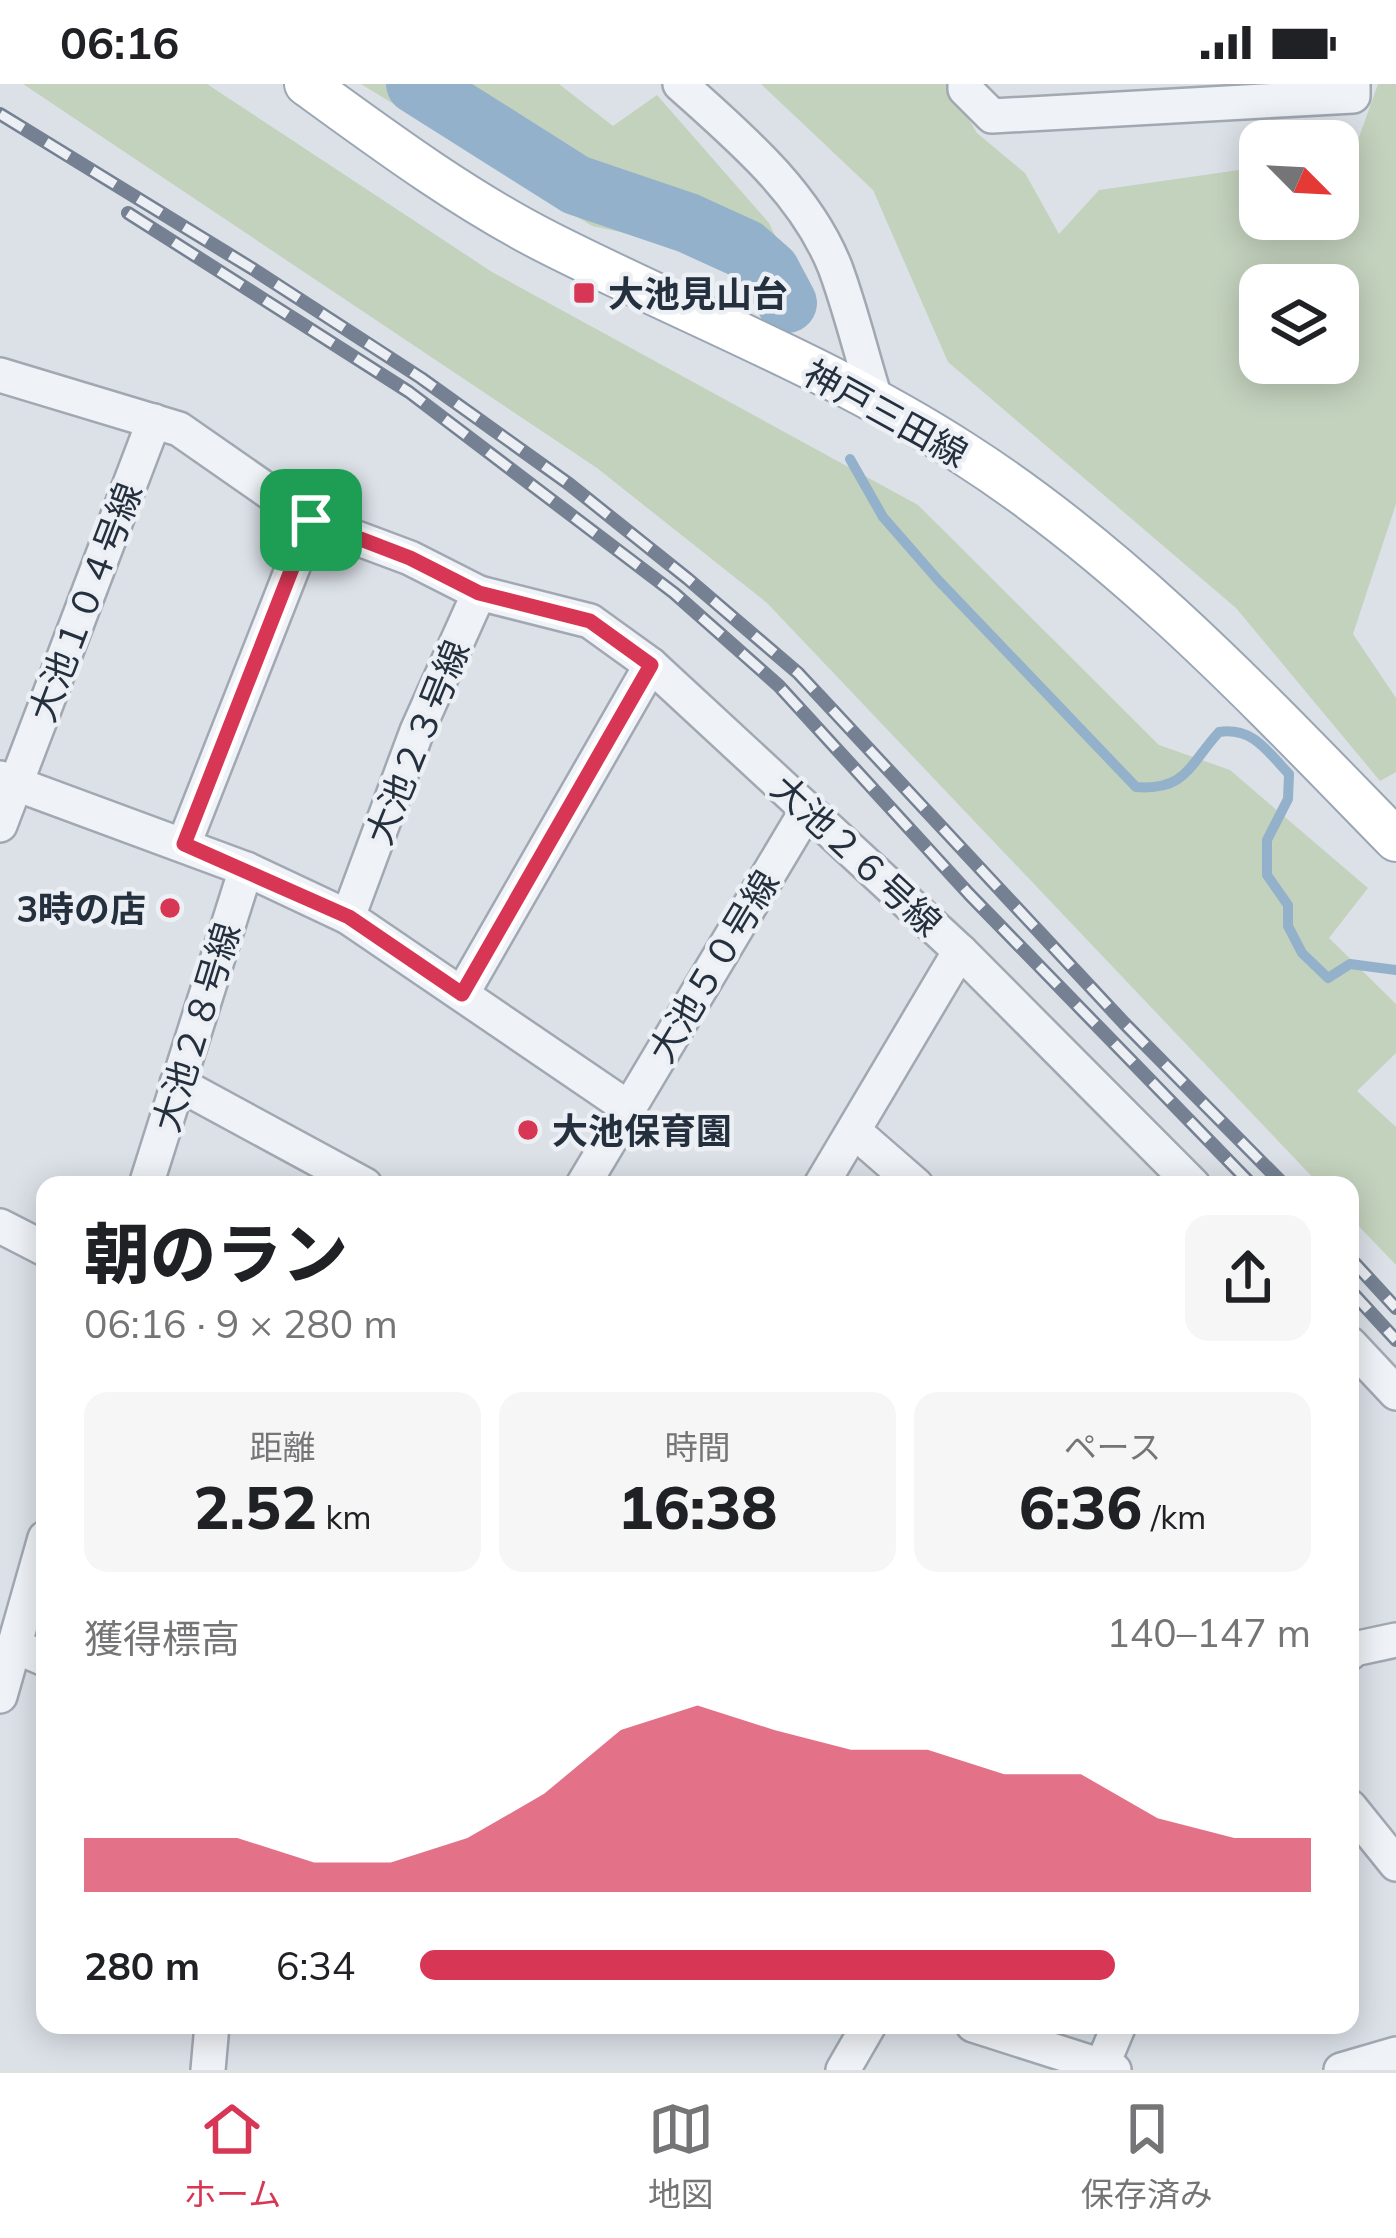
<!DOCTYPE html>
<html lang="ja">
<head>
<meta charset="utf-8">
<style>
  body { margin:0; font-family:Mulish,"Noto Sans JP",sans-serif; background:#f6f6f6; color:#202124; height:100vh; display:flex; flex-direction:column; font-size:45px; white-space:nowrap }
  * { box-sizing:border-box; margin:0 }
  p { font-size:39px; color:#757577 }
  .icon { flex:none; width:66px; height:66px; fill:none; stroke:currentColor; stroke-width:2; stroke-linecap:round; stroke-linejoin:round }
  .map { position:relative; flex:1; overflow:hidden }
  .details { position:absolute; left:36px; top:1092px; width:1323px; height:858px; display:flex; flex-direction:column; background:#fff; border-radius:24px; box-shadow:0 6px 30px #0003 }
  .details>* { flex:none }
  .needle { width:78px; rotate:114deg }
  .controls { position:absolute; left:1239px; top:36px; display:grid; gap:24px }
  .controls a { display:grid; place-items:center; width:120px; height:120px; border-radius:24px; background:#fff; box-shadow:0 6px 30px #0003; font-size:60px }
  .pin { position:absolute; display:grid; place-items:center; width:102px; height:102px; color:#fff; margin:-51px; border-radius:24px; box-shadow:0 6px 18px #0006 }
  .round { display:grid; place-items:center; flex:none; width:126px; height:126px; border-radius:24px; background:#f6f6f6 }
  .overview { display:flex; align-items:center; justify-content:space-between; height:204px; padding:0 48px }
  h1 { font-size:66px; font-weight:800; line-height:90px }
  .figures { display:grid; grid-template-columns:repeat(3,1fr); gap:18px; height:204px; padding:12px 48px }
  .figures div { display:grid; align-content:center; border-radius:24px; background:#f6f6f6; text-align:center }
  .figures b { font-size:60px; font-weight:800 }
  .figures small { font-size:33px; font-weight:400 }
  .figures p { font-size:33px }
  .chart { height:336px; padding:24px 48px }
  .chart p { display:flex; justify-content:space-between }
  .chart svg { width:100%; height:216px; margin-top:12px; fill:#d83655; opacity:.7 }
  ul { padding:0 48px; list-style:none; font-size:39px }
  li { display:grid; grid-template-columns:192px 144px 1fr; align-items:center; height:90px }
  li i { height:30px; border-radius:15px; background:#d83655 }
  .status { display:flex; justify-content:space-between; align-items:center; height:84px; padding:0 60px; background:#fff; direction:ltr }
  .status svg { height:33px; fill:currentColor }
  .menu { display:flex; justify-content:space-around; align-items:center; height:168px; border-top:3px solid #e0e0e0; background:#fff; font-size:33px; color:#757577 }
  .menu a { display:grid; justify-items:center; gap:6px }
  .menu .active { color:#d83655 }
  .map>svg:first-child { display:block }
  .green { fill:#c3d2bd; fill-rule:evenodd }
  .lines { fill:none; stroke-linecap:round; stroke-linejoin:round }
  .stream { stroke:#94b1cb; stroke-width:10 }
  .river { stroke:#94b1cb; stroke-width:60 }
  .minor-casing { stroke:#a1a8b2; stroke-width:38 }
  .major-casing { stroke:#9ba6b4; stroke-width:46 }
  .minor { stroke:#eff2f6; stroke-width:33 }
  .major { stroke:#fff; stroke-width:42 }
  .rail-casing { stroke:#758192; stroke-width:14 }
  .rail { stroke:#ecf0f5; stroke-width:9; stroke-dasharray:27; stroke-linecap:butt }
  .route-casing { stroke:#fff; stroke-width:24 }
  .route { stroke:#d83655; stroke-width:15 }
  .poi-dot { fill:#d83655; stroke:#ecf0f5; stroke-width:4.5 }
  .labels { text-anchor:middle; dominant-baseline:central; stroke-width:9; stroke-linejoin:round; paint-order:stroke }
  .poi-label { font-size:36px; font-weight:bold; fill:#25303f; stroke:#ecf0f5; text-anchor:start }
  .street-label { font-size:36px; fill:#25303f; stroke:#ecf0f5 }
</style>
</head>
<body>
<div class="status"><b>06:16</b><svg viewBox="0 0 49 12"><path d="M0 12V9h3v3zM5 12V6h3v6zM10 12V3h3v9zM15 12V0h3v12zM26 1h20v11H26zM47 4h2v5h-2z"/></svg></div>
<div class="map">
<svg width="1396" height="1986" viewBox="0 0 1396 1986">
  <rect width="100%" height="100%" fill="#dce1e8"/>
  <g class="green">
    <polygon points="23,0 207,0 492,188 918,421 1159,661 1230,686 1368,804 1329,854 1396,920 1396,969 1357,1007 1396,1043 1396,1181 1350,1133 1350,1101 1320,1101 767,519 597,384"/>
    <polygon points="361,0 559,0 613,42 657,11 769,139 791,184 592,142"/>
    <path d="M761 0H947L977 49 1025 89 1059 150 1099 106 1260 83V135H1338V72L1353 70 1378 0H1396V420L1353 550 1396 614V688L1380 697 1236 524 948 278 873 106ZM1260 201H1338V279H1260Z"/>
  </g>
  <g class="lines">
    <path class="stream" d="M850 375 883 433 938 496 1136 703C1186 707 1189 681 1219 648 1253 643 1267 667 1289 690L1288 715 1267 756V791L1288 821V842L1302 869 1328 894 1350 880 1396 886"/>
    <polyline class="river" points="416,0 576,101 688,139 745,165 770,187 787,219"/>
    <defs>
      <g id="minor">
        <path d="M680 0C739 53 805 108 835 183 851 226 862 273 876 317"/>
        <polyline points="965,0 965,5 992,32 1353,12 1353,0"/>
        <polyline points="0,291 179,345 311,437 410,474 479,509 417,647 348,833"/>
        <polyline points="479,509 590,537 651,581 960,867 1193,1101"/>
        <polyline points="0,694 246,785 348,833 627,1023"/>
        <polyline points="0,741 154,337"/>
        <polyline points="184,760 311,437"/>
        <polyline points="462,910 651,581"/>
        <polyline points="177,999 365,1101"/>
        <polyline points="854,1047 916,1101"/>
        <polyline points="146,1101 246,785"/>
        <polyline points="583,1101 807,726"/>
        <polyline points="821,1101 960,867"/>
        <polyline points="0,1142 45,1165"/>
        <polyline points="1350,1260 1396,1309"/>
        <polyline points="15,1562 45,1575"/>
        <polyline points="1350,1569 1354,1565 1396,1556"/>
        <polyline points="0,1612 45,1454"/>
        <polyline points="1350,1723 1396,1780"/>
        <polyline points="973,1941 1114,1986"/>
        <polyline points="1102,1982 1119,1941"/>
        <polyline points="208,1986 212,1941"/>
        <polyline points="843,1986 869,1941"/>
        <polyline points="1341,1986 1396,1970"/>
      </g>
      <path id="major" d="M306 0C383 56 464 116 549 159 687 229 833 285 963 369 1126 473 1261 618 1396 756"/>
    </defs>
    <use href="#minor" class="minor-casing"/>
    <use href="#major" class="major-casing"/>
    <use href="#minor" class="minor"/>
    <use href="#major" class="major"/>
    <defs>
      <g id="rail">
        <polyline points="0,30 253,185 421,294 569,400 688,495 798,589 1124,939 1284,1101"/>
        <polyline points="128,129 409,308 674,509 779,602 969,810 1252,1101"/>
        <polyline points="1350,1174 1396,1224"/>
        <polyline points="1350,1206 1396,1256"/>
      </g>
    </defs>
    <use href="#rail" class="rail-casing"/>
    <use href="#rail" class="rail"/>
  </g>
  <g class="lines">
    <defs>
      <polygon id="route" points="311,436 410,474 479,509 590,537 651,581 462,910 349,833 184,760"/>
    </defs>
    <use href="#route" class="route-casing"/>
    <use href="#route" class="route"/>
  </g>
  <g class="poi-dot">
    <rect x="572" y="197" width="24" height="24" rx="6"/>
    <circle cx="170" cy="824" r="12"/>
    <circle cx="528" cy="1046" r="12"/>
  </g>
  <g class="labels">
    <g class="poi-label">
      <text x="608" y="209">大池見山台</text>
      <text x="146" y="824" text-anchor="end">3時の店</text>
      <text x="552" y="1046">大池保育園</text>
    </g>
    <g class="street-label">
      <text transform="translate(886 329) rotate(29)">神戸三田線</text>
      <text transform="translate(85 518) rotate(-69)">大池１０４号線</text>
      <text transform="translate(417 658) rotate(-68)">大池２３号線</text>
      <text transform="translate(857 771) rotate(43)">大池２６号線</text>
      <text transform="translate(713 882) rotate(-59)">大池５０号線</text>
      <text transform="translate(196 943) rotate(-73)">大池２８号線</text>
    </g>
  </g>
</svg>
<div class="controls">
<a><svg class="needle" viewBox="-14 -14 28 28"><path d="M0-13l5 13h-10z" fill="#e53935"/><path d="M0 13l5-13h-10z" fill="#757577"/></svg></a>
<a><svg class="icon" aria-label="layers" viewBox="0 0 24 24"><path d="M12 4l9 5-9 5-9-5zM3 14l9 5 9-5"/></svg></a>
</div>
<div class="pin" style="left:311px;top:436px;background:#1e9e55"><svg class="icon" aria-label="arrive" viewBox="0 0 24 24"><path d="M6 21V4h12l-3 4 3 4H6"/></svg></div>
<section class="details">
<div class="overview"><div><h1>朝のラン</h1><p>06:16 · 9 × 280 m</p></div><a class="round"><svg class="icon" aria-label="share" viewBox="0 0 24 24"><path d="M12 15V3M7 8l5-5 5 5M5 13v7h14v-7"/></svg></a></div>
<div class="figures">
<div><p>距離</p><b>2.52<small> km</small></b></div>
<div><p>時間</p><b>16:38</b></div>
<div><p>ペース</p><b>6:36<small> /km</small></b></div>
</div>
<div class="chart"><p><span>獲得標高</span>140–147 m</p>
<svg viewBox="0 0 160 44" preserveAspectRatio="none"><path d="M0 44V33L10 33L20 33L30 38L40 38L50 33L60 24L70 11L80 6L90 11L100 15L110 15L120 20L130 20L140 29L150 33L160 33V44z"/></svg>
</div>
<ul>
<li><b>280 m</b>6:34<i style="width:78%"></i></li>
</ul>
</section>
</div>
<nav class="menu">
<a class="active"><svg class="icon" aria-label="home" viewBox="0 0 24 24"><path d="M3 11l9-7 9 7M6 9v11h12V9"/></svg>ホーム</a>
<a><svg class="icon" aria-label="map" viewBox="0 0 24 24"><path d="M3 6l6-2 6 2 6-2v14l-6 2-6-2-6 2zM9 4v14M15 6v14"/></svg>地図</a>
<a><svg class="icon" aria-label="saved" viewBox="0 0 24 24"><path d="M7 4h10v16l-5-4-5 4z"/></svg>保存済み</a>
</nav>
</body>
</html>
